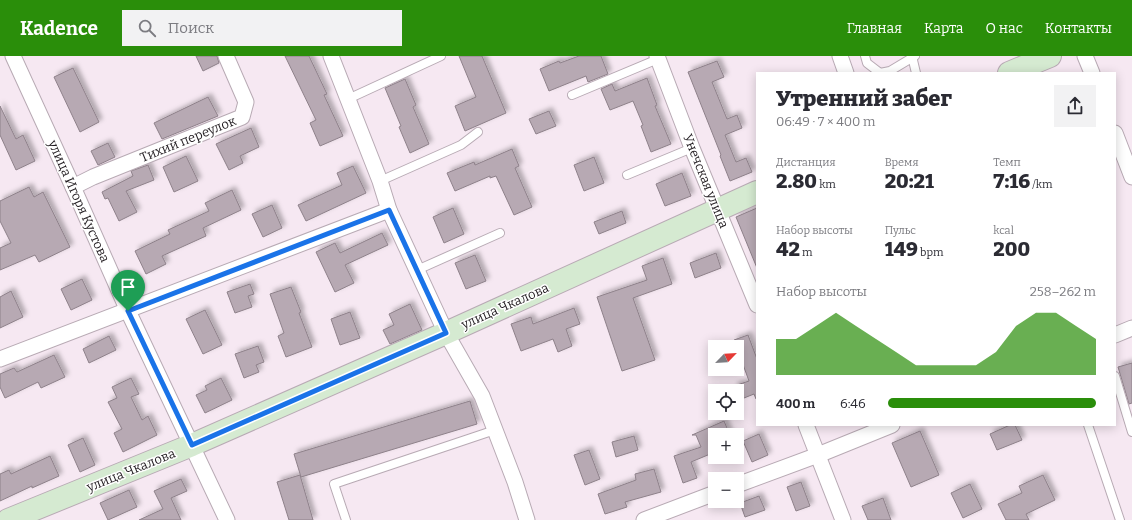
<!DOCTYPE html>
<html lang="ru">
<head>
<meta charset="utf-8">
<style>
  body { margin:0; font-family:Bitter,serif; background:#f2f2f3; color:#2b2b33; height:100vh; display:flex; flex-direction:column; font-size:15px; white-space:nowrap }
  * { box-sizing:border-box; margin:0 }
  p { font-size:13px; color:#7c7c81 }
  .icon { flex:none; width:22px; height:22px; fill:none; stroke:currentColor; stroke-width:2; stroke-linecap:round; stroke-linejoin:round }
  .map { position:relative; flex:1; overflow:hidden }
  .details { position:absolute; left:756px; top:16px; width:360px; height:354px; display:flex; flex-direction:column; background:#fff; border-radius:0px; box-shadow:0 2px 10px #0003 }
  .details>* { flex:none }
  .needle { width:26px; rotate:65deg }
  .fabs { position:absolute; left:708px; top:284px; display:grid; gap:8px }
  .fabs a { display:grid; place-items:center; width:36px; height:36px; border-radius:0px; background:#fff; box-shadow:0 2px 10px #0003; font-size:20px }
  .pin { position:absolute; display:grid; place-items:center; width:34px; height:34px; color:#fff; margin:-41px -17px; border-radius:50% 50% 50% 0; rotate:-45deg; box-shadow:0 0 4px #0007 }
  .pin .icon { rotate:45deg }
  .round { display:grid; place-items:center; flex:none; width:42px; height:42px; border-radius:0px; background:#f2f2f3 }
  .summary { display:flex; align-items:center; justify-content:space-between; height:68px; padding:0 20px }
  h1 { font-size:22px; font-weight:800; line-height:30px }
  .stats { display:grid; grid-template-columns:repeat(3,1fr); gap:6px; height:68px; padding:4px 20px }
  .stats div { display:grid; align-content:center }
  .stats b { font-size:20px; font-weight:800 }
  .stats small { font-size:11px; font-weight:400 }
  .stats p { font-size:11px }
  .chart { height:112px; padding:8px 20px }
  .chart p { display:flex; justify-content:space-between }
  .chart svg { width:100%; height:72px; margin-top:4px; fill:#2a8e0a; opacity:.7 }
  ul { padding:0 20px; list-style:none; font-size:13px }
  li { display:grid; grid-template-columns:64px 48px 1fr; align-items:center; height:30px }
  li i { height:10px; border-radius:5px; background:#2a8e0a }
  header { display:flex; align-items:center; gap:24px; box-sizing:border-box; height:56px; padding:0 20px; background:#2a8e0a; color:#fff }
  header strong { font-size:19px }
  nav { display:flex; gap:22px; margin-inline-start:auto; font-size:14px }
  .search { width:280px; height:36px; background:#f2f2f3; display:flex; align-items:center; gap:10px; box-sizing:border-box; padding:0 14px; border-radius:0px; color:#7c7c81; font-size:15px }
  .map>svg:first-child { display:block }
  .building { fill:#b7a9b3; stroke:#8e818a; filter:url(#shadow) }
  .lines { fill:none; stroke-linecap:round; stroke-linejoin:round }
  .lane-casing { stroke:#b8aab4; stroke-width:10 }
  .street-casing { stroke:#b8aab4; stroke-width:17 }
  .secondary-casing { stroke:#b8aab4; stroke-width:24 }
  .lane { stroke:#fff; stroke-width:8 }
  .street { stroke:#fff; stroke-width:15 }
  .secondary { stroke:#d5ead1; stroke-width:22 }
  .route-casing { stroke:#fff; stroke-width:8 }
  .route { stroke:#1a73e8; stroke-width:5 }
  .labels { text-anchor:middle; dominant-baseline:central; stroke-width:3; stroke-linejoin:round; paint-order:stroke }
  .street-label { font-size:13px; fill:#221d21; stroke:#fff }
</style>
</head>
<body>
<header>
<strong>Kadence</strong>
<div class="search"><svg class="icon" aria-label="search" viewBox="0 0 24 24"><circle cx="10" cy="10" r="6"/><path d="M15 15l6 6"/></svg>Поиск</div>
<nav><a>Главная</a><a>Карта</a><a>О нас</a><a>Контакты</a></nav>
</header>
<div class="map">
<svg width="1132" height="464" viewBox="0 0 1132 464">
  <defs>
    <filter id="shadow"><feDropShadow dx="3.5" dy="-3.5" stdDeviation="2" flood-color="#0004"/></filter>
  </defs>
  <rect width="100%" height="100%" fill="#f6e8f2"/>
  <g class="building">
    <polygon points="196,0 217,0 219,7 203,15"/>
    <polygon points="285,0 309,0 327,38 324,39 343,80 320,90 310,67 316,64"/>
    <polygon points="459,0 482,0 506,57 465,75 455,50 476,41"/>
    <polygon points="579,0 601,0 608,18 588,26 586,20 549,35 540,13 559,5 560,7"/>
    <polygon points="717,5 724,21 712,26 727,63 737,59 742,72 725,79 736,106 746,102 752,116 730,125 720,100 721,99 688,16"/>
    <polygon points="73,12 99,66 80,76 54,21"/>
    <polygon points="647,22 657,49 655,50 671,88 651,96 641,70 643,69 633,45 610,54 601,33 612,28 615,35"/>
    <polygon points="405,23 416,49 413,51 429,88 410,97 399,71 401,70 385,32"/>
    <polygon points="208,41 218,60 162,83 154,67"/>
    <polygon points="0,50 16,83 23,79 35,105 16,114 0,79"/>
    <polygon points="549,55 556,70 536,78 529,63"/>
    <polygon points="251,72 259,91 240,100 243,107 229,114 216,88"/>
    <polygon points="108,87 115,101 98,109 91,95"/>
    <polygon points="512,93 519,110 515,112 532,151 514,159 496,120 490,122 490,120 455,135 447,117 474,106 475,109"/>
    <polygon points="186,100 198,125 174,136 163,111"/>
    <polygon points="594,101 604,127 584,135 574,109"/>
    <polygon points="148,109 154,124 126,135 137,156 119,165 108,142 105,143 102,136 133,120 131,115"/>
    <polygon points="353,110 366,137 306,165 298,149 342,129 337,117"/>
    <polygon points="682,117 691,140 665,150 656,128"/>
    <polygon points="29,131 34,141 43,136 70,191 39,206 35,199 0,214 0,192 11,187 0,165 0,145"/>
    <polygon points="232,134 241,154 203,172 206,180 162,200 166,208 146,218 135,195 170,178 168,174 209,155 205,147"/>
    <polygon points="272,149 282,172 263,181 252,158"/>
    <polygon points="453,152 464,178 444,187 433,161"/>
    <polygon points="757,152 757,212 736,161"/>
    <polygon points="622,155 626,167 599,178 594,166"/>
    <polygon points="382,177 388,189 345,209 354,227 335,236 316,196 335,187 340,197"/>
    <polygon points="716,197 721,212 695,222 690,207"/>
    <polygon points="475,199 486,225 466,233 455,207"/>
    <polygon points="663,202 672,228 633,242 655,304 622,315 597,241 647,224 642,210"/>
    <polygon points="82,223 92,244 71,254 61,233"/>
    <polygon points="250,228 254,238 248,240 252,251 235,257 227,236"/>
    <polygon points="291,231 301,256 299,257 312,291 286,301 278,280 284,277 270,238"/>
    <polygon points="11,235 23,261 0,272 0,241"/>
    <polygon points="410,248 422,274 390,288 383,274 394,269 389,258"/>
    <polygon points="574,252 580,268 566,273 572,290 558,296 553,283 521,295 511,268 531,261 533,268"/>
    <polygon points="205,254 222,289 203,298 186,263"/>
    <polygon points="350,256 360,282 340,289 331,263"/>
    <polygon points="748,279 757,303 757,343 756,343 754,338 739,344 734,330 749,325 734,284"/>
    <polygon points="109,280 116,294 89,307 83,293"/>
    <polygon points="258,290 264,306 256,309 259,316 244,322 235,298"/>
    <polygon points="54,299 65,321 41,332 38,326 5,342 0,331 0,318 14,312 17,316"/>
    <polygon points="1132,307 1132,347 1129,348 1118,311"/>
    <polygon points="131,322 139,338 131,341 142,364 148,360 157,379 123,396 114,377 122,373 108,346 117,342 112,331"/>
    <polygon points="221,322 232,344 205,357 196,339 207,334 205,330"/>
    <polygon points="470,345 477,368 301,421 294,398"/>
    <polygon points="724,365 730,379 715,379 715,396 691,406 697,422 683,427 674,400 701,391 696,379 692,379"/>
    <polygon points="1010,369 1015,369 1022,384 997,394 990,378"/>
    <polygon points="920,375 939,419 911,431 892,387"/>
    <polygon points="759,378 768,399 752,406 743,385"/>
    <polygon points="634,380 638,394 616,401 612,386"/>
    <polygon points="83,382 95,409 80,416 68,389"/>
    <polygon points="589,394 600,423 585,429 574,399"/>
    <polygon points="50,400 59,420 32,432 32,430 0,445 0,418 9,414 11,418"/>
    <polygon points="654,413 661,436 625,446 627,451 605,458 598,438 636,424 635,418"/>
    <polygon points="300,419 313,464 289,464 277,426"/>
    <polygon points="1043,419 1055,444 1026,458 1029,464 1006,464 998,448 1022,437 1019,430"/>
    <polygon points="181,423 187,435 171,442 181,464 139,464 163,453 154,435"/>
    <polygon points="801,426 810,450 796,455 787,431"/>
    <polygon points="970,428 982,453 963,462 951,437"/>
    <polygon points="129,434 137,451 108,464 100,447"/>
    <polygon points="759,440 765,454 745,461 740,447"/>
    <polygon points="883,442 891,464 868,464 862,450"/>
  </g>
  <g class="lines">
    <defs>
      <g id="lane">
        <polyline points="865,0 867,7 880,17"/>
        <polyline points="912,0 916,17"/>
        <polyline points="880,17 890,15 915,0"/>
        <polyline points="572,39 658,3"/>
        <polyline points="348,43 441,0"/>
        <polyline points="627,119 692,92"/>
        <polyline points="380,125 461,89 478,76"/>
        <polyline points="417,214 500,177"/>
        <polyline points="1115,320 1132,376"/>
        <polyline points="1088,369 1120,464"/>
        <polyline points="346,464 334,428 495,374"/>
      </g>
      <g id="street">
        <polyline points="13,0 73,131 128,255 227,464"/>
        <polyline points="331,0 380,125 389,154 446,277 482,340 515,426 527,464"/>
        <polyline points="657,0 692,92 757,249"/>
        <polyline points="840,0 846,17"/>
        <polyline points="1085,0 1092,17"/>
        <polyline points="1115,77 1132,121"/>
        <polyline points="73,131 93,121 242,61 246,46 226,0"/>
        <polyline points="1115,279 1132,272"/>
        <polyline points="0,303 389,154"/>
        <polyline points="806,369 843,464"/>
        <polyline points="737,429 818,399 892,369"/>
        <polyline points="644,464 715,437"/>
      </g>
      <g id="secondary">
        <polyline points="1009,17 1050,0"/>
        <polyline points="8,464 192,389 446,277 757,136"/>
      </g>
    </defs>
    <use href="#lane" class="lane-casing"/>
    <use href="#street" class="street-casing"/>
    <use href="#secondary" class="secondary-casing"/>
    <use href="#lane" class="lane"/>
    <use href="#street" class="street"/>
    <use href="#secondary" class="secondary"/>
  </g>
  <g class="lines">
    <defs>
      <polygon id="route" points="389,154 446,277 192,389 128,255"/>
    </defs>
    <use href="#route" class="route-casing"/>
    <use href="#route" class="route"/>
  </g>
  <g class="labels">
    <g class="street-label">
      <text transform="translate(188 83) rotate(-22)">Тихий переулок</text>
      <text transform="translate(706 125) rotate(68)">Унечская улица</text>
      <text transform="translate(79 145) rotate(66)">улица Игоря Кустова</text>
      <text transform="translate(505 250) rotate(-24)">улица Чкалова</text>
      <text transform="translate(131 414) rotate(-22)">улица Чкалова</text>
    </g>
  </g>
</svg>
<div class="fabs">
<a><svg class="needle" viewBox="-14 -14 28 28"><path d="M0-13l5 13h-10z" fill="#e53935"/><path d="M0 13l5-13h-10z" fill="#7c7c81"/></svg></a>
<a><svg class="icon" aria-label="locate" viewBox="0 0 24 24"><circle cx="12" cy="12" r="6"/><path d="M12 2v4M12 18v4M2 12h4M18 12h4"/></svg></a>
<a>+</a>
<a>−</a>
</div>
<div class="pin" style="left:128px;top:255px;background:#1e9e55"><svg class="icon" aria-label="arrive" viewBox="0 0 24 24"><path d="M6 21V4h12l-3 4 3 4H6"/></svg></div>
<section class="details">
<div class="summary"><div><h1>Утренний забег</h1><p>06:49 · 7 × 400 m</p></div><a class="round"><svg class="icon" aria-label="share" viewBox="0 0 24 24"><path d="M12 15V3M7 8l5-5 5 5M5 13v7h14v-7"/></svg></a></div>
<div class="stats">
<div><p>Дистанция</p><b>2.80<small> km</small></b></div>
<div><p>Время</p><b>20:21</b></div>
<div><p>Темп</p><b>7:16<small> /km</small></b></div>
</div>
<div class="stats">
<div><p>Набор высоты</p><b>42<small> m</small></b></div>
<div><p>Пульс</p><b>149<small> bpm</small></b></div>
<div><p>kcal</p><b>200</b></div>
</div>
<div class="chart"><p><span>Набор высоты</span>258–262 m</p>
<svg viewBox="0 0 160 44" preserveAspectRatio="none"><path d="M0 44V22L10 22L20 14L30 6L40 14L50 22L60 30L70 38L80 38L90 38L100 38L110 30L120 14L130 6L140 6L150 14L160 22V44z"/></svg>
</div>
<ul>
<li><b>400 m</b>6:46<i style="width:100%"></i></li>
</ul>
</section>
</div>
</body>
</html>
